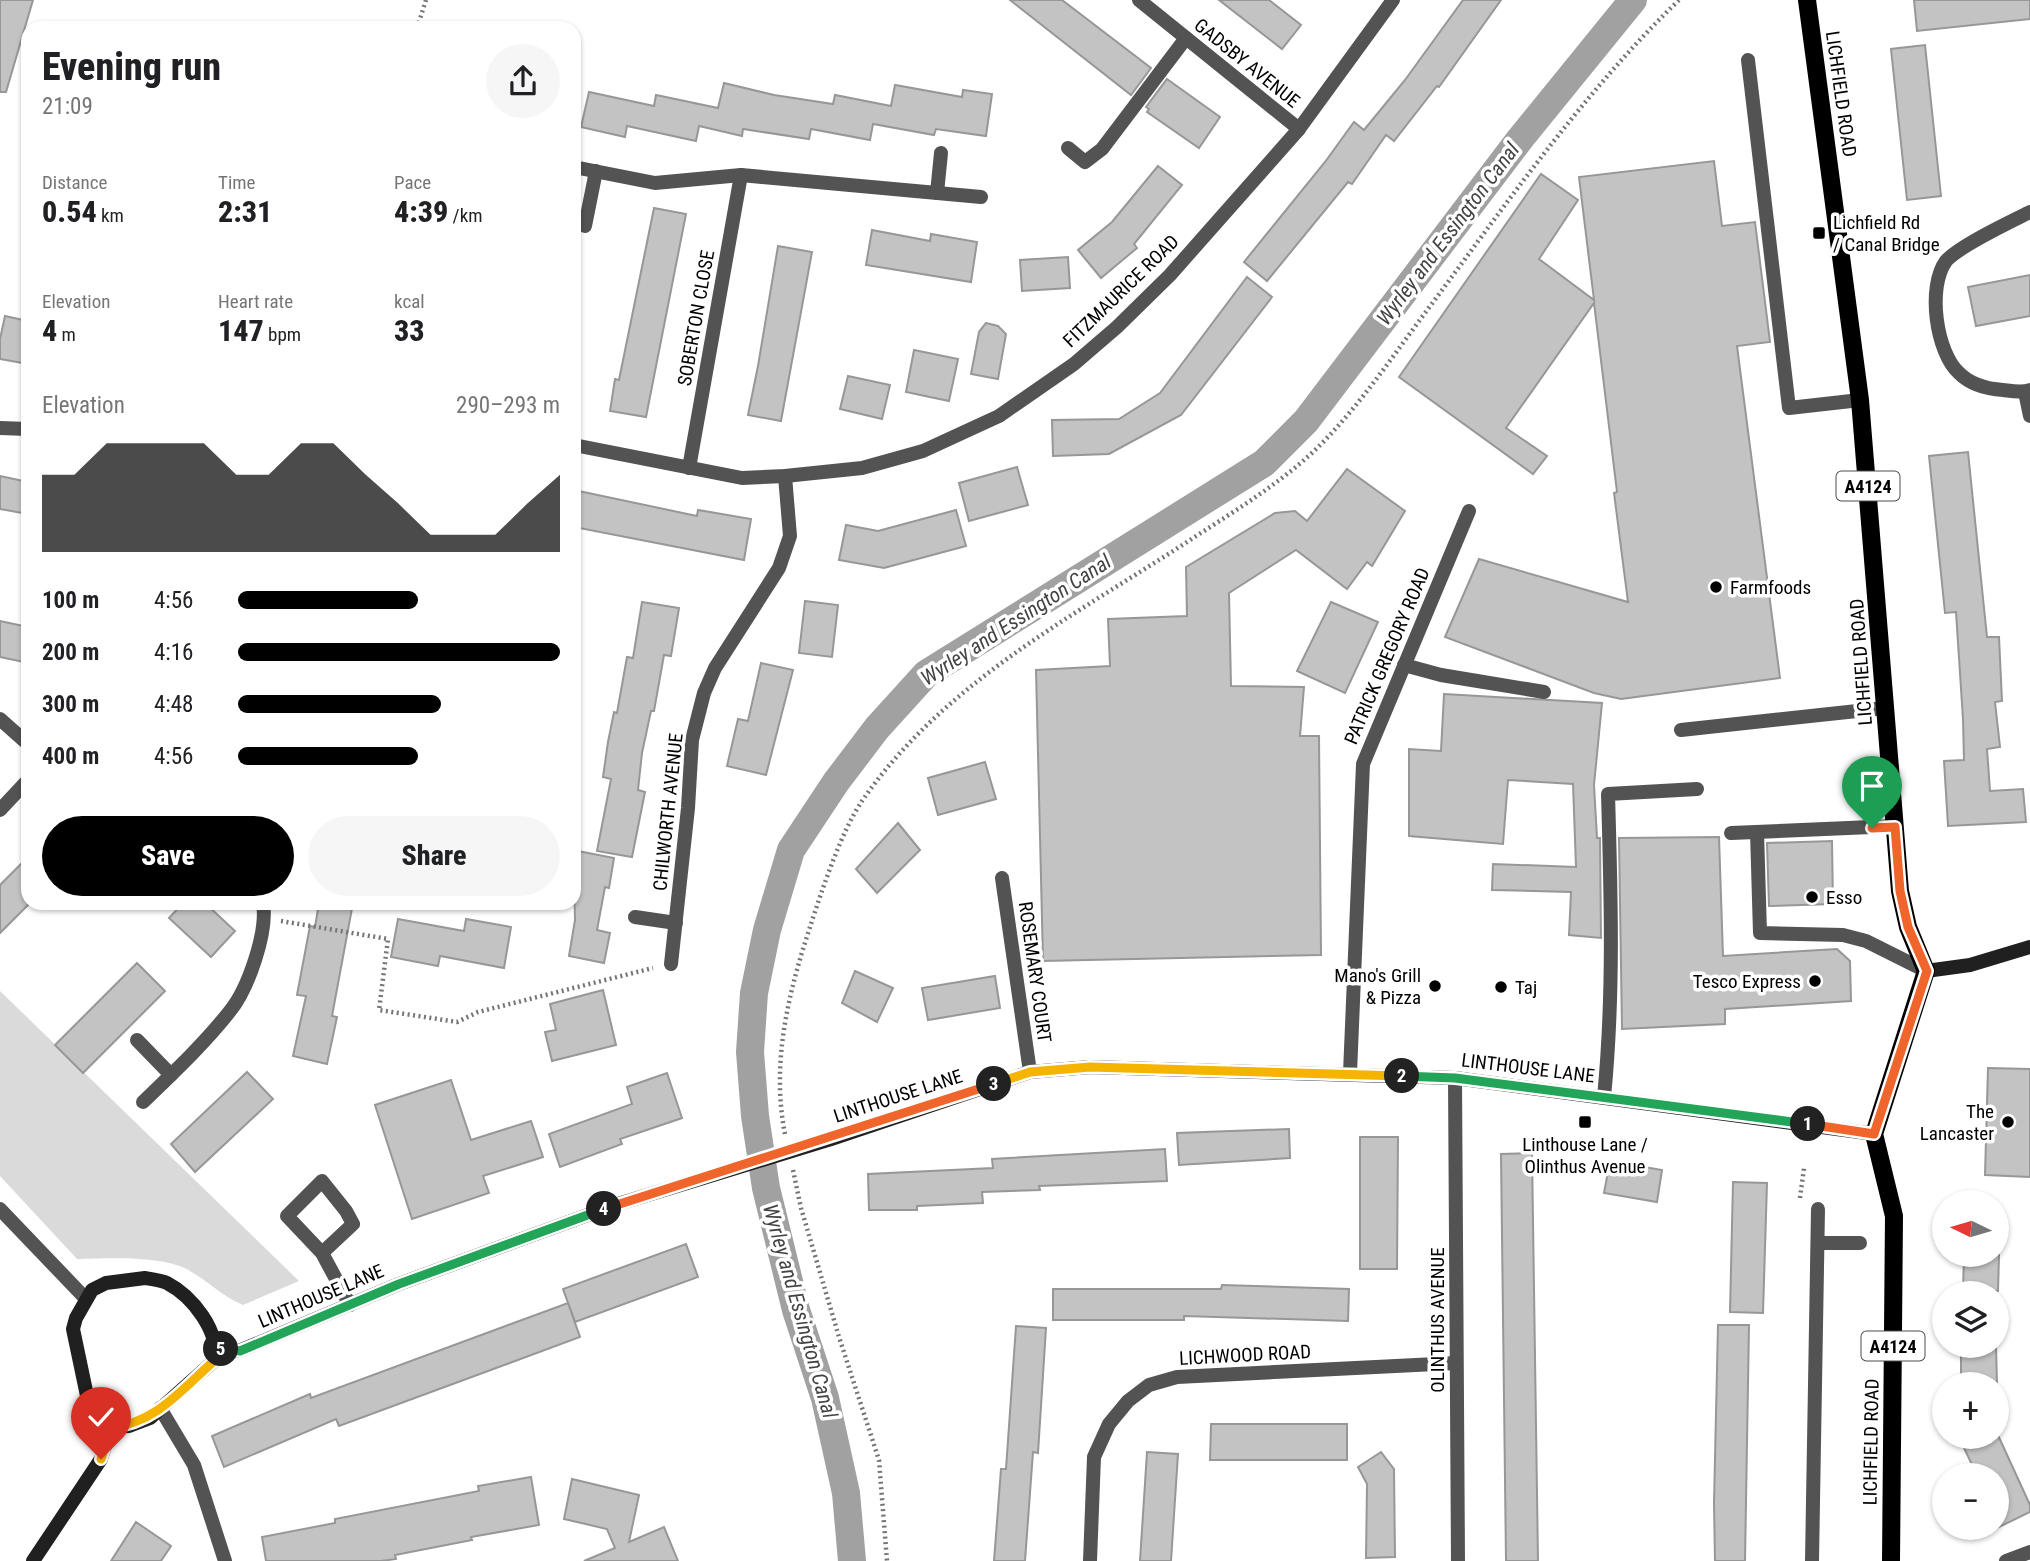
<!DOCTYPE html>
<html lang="en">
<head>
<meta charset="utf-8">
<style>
  body { margin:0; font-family:"Roboto Condensed",sans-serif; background:#f6f6f6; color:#202124; height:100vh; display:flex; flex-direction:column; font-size:26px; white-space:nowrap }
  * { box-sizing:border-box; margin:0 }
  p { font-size:23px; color:#757577 }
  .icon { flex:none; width:38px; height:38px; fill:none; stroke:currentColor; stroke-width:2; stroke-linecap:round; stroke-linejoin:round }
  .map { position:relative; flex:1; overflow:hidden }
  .drawer { position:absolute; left:21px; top:21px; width:560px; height:889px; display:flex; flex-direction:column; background:#fff; border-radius:21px; box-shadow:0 2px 5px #0004 }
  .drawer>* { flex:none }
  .needle { width:46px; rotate:275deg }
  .buttons { position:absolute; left:1932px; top:1190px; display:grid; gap:14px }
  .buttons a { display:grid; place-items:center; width:77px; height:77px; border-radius:50%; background:#fff; box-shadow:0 2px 5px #0004; font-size:35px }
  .pin { position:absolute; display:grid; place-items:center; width:60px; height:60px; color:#fff; margin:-72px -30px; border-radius:50% 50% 50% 0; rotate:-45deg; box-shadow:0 0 7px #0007 }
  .pin .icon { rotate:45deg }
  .km { position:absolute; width:35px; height:35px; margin:-18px; border-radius:50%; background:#222; color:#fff; font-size:19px; line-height:35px; text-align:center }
  .round { display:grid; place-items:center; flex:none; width:74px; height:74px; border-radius:37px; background:#f6f6f6 }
  .head { display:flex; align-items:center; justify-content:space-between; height:119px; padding:0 21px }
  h1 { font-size:38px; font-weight:800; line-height:52px }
  .stats { display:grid; grid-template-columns:repeat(3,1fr); gap:10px; height:119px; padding:7px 21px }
  .stats div { display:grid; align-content:center }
  .stats b { font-size:30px; font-weight:800 }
  .stats small { font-size:19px; font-weight:400 }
  .stats p { font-size:19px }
  .chart { height:196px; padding:14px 21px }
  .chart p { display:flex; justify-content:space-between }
  .chart svg { width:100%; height:126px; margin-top:7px; fill:#000; opacity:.7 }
  .cta { display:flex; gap:14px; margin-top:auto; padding:14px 21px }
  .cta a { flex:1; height:80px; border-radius:42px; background:#000; color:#fff; font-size:28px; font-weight:800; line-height:80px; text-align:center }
  .cta a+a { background:#f6f6f6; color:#202124 }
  ul { padding:0 21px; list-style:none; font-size:23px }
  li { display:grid; grid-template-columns:112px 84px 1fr; align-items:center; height:52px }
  li i { height:18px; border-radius:9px; background:#000 }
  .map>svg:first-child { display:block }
  .green { fill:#dadada }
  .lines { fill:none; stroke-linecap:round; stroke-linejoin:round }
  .canal { stroke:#a1a1a1; stroke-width:28 }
  .building { fill:#c3c3c3; stroke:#979797; stroke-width:2 }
  .path { stroke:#757575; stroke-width:4.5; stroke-dasharray:2 3.5; stroke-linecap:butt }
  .lane { stroke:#535353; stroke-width:14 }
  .street { stroke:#535353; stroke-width:14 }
  .secondary { stroke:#202020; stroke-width:14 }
  .primary { stroke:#000; stroke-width:18 }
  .split-1-casing { stroke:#fff; stroke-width:14 }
  .split-2-casing { stroke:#fff; stroke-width:14 }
  .split-3-casing { stroke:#fff; stroke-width:14 }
  .split-4-casing { stroke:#fff; stroke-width:14 }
  .split-5-casing { stroke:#fff; stroke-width:14 }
  .split-6-casing { stroke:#fff; stroke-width:14 }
  .split-1 { stroke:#f0652b; stroke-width:9 }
  .split-2 { stroke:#22a559; stroke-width:9 }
  .split-3 { stroke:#f5b400; stroke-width:9 }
  .split-4 { stroke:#f0652b; stroke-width:9 }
  .split-5 { stroke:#22a559; stroke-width:9 }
  .split-6 { stroke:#f5b400; stroke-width:9 }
  .poi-dot { fill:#000; stroke:#fff; stroke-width:2.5 }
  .labels { text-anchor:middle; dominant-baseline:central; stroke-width:7; stroke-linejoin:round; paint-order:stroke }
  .shield { fill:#fff; stroke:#4c4c4c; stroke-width:2 }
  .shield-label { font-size:18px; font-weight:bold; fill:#000 }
  .street-label { font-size:19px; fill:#000; stroke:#fff }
  .poi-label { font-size:19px; fill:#000; stroke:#fff; text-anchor:start }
  .water-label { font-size:21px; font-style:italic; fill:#424242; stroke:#fff }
</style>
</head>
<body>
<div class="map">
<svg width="2030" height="1561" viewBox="0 0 2030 1561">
  <rect width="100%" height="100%" fill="#fff"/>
  <path class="green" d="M0 991 299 1281 243 1305C220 1296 205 1277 182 1267 157 1256 104 1258 77 1259L0 1176Z"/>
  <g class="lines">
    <polyline class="canal" points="852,1561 846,1493 825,1398 796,1310 766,1188 755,1116 750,1052 754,993 767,930 791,850 836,782 877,728 926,674 1264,463 1306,421 1520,139 1633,0"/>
  </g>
  <g class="building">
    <polygon points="0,0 33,0 6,92 0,92"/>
    <polygon points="1010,0 1062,0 1151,68 1131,95"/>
    <polygon points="1219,0 1269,0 1301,25 1282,49"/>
    <polygon points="1463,0 1501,0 1439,87 1437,86 1394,141 1386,135 1352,184 1348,182 1267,281 1244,262 1325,162 1354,122 1364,130 1405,80"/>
    <polygon points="1914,0 2030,0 2030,19 1917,31"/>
    <polygon points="1925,45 1941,196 1907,200 1891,49"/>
    <polygon points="1167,79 1220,117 1199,148 1147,112 1149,109 1146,107"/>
    <polygon points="724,83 774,95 833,104 835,95 891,106 895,85 962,97 963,90 992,94 986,136 936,129 934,135 873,124 870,140 811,129 809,139 743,129 742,136 699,126 696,141 627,126 625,137 581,127 589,92 654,106 656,95 718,108"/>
    <polygon points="1714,161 1722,226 1755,222 1770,342 1737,346 1780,678 1621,699 1594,693 1445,637 1479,559 1628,602 1614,493 1617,492 1594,303 1506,428 1547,456 1533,474 1399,377 1541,174 1578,200 1539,259 1594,300 1579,177"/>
    <polygon points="1158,166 1182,185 1134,244 1137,248 1101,278 1078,250 1112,222"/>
    <polygon points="654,208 686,214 646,417 610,411 615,379 619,380"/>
    <polygon points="872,230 930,241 931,234 977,242 971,282 866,265"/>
    <polygon points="778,246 812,252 781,421 748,415 758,366"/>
    <polygon points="1068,257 1070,288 1022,291 1020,260"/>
    <polygon points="2030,275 2030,316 1976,326 1968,287"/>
    <polygon points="1247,277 1272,297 1181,415 1109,454 1053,456 1052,420 1119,419 1160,393"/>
    <polygon points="5,316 28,321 28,364 0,359 0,339"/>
    <polygon points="986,323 998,326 1006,334 998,379 971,374 979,332"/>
    <polygon points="914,350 958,359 949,401 906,392"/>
    <polygon points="848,376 890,385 882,419 840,409"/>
    <polygon points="1968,452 1987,637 1999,637 2002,701 1995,702 2000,747 1987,749 1990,791 2023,789 2026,822 1948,826 1944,761 1964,760 1963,719 1956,612 1945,613 1929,456"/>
    <polygon points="1017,467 1028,505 969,521 959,483"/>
    <polygon points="1347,469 1405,511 1372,566 1367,562 1347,589 1296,550 1229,593 1231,686 1304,687 1300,736 1319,736 1321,955 1043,961 1036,670 1110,666 1108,619 1187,616 1186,567 1275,513 1295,511 1307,521"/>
    <polygon points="0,476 28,482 28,514 0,509"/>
    <polygon points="574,490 697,516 698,510 751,519 744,560 574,527"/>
    <polygon points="956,510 966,546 884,568 839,560 846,525 878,531"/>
    <polygon points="805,601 838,605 832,657 799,653"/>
    <polygon points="642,602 679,608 671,656 664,655 654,711 651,711 642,753 638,790 645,792 632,857 597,851 611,779 603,777 608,742 614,712 617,713 627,657 633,658"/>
    <polygon points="1331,602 1378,622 1345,693 1297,671"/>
    <polygon points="0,621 28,627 24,662 0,657"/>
    <polygon points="761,663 793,670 766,775 727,766 738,719 748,721"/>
    <polygon points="1444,694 1602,703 1594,785 1597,838 1600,838 1601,938 1569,935 1571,892 1492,890 1493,864 1576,867 1573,784 1508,780 1503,844 1409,836 1409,749 1441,751"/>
    <polygon points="985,762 996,799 938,815 928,778"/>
    <polygon points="898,823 920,850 877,893 856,869"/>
    <polygon points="1719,837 1723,956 1837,949 1850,961 1851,1001 1725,1009 1725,1024 1622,1029 1619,838"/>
    <polygon points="1832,841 1833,904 1769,906 1767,843"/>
    <polygon points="578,851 614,858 609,888 605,887 597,930 610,933 604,963 569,956 575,920 574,876"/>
    <polygon points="28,857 28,905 0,933 0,885"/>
    <polygon points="183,903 205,903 235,931 211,957 169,918"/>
    <polygon points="319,903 353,903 332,1016 337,1017 327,1064 293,1056 306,996 297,995 310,926 315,927"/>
    <polygon points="398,919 464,931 466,919 511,927 504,968 440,956 438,966 391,957"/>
    <polygon points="137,963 165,991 83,1073 55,1045"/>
    <polygon points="855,971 893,988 877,1022 842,1003"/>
    <polygon points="995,976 1000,1008 928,1020 922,988"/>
    <polygon points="603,990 616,1045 552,1061 545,1032 556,1030 550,1004"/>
    <polygon points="1988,1068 2030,1069 2030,1177 1985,1175"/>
    <polygon points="247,1072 273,1099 195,1172 171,1144"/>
    <polygon points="667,1073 682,1118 620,1139 622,1144 560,1167 549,1134 632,1104 627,1087"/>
    <polygon points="451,1080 471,1140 531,1121 543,1157 483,1176 489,1193 412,1219 375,1105"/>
    <polygon points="1289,1129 1290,1158 1179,1165 1177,1133"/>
    <polygon points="1360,1137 1398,1137 1397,1269 1360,1269"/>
    <polygon points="1165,1149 1167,1181 1039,1186 1040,1190 982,1192 983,1203 917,1206 917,1210 869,1210 868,1174 993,1168 992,1159"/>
    <polygon points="1532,1153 1538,1561 1506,1561 1501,1154"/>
    <polygon points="1610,1161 1662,1170 1657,1202 1604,1193"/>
    <polygon points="1733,1182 1767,1183 1763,1313 1730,1312"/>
    <polygon points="686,1244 698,1277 575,1322 563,1289"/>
    <polygon points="1964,1255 1999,1255 1998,1291 1963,1291"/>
    <polygon points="1222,1285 1349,1289 1348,1321 1184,1316 1184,1320 1053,1320 1053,1289 1221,1289"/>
    <polygon points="568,1303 580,1337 339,1426 336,1419 224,1467 212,1436 310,1394 311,1398"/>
    <polygon points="1718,1325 1749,1325 1745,1561 1715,1561 1714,1503"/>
    <polygon points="1016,1326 1046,1328 1038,1453 1033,1452 1025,1561 994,1561 1001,1469 1006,1469"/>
    <polygon points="1961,1346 1996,1346 1997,1384 1961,1384"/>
    <polygon points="1211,1424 1347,1424 1347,1460 1210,1460"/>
    <polygon points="1997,1433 2030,1505 2030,1512 1997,1528 1997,1475 1977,1475 1963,1446 1983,1437 1997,1437"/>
    <polygon points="1147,1452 1178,1454 1171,1561 1140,1561"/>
    <polygon points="1381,1452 1394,1469 1395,1557 1366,1558 1367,1484 1358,1467"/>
    <polygon points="531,1477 539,1525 471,1537 472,1540 395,1555 396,1559 381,1561 266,1561 262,1537 335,1523 335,1519 479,1491 478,1486"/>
    <polygon points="572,1479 639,1495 629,1542 664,1527 678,1561 584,1561 615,1548 607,1529 564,1519"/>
    <polygon points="136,1522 171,1546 161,1561 111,1561"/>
  </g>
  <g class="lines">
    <g class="path">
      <polyline points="417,28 426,0"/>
      <polyline points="281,921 388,939 379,1010 457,1022 478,1012 653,968"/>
      <path d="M785 1134C771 1064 788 994 810 927 822 890 841 832 862 801 942 685 1068 619 1184 544 1228 515 1274 488 1313 452 1358 409 1394 354 1431 305 1509 200 1585 91 1679 0"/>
      <polyline points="793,1170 801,1208 839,1337 879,1460 887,1561"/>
      <polyline points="1800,1198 1804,1168"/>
    </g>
    <g class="lane">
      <polyline points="1748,60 1789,408 1860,400"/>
      <polyline points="1068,148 1085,162 1102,149 1186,38"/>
      <polyline points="2025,392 2030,416"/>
      <polyline points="1404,665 1441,675 1544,692"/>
      <polyline points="1681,730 1885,708"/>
      <polyline points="1757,832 1760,933 1843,935 1866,941 1926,971"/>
      <polyline points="1731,833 1895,826"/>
      <polyline points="1002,878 1030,1072"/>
      <path d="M1604 1097C1614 996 1611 895 1608 794L1697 789"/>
      <polyline points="322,1253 353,1224 346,1211 322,1181 287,1216 322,1253 350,1305"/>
    </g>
    <g class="street">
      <polyline points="1139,0 1299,129"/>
      <polyline points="574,167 655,183 741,175 981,197"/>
      <polyline points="937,193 941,153"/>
      <path d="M2030 212C2010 222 1959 246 1946 261 1927 287 1936 352 1959 373 1971 385 1987 389 2003 390 2012 391 2022 393 2030 390"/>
      <polyline points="585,226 596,171"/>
      <polyline points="0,428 28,429"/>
      <polyline points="574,445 742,478 785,476 862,468 923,451 999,416 1074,364 1117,327 1170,275 1299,129 1393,0"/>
      <polyline points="689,468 741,175"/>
      <polyline points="0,719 28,744"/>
      <polyline points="0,810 28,780"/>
      <polyline points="635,917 676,923"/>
      <polyline points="671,964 688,808 692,740 704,693 715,668 779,568 790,536 785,476"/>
      <polyline points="137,1040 171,1075"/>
      <polyline points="1350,1073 1363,764 1469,511"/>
      <polyline points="1455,1078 1458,1561"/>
      <path d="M143 1102C173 1073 204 1044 230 1011 248 989 268 932 263 903"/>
      <polyline points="0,1209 86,1299"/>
      <polyline points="1818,1243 1860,1243"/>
      <polyline points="160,1408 194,1465 225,1561"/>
      <polyline points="1090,1561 1094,1457 1109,1424 1128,1401 1149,1385 1177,1377 1456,1363"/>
      <polyline points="1812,1561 1818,1209"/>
      <polyline points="2006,1561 2030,1552"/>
    </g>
    <g class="secondary">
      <polyline points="1926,971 1970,965 2030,947"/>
      <path d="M145 1278C152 1279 161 1280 167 1283 192 1296 221 1332 214 1361L150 1418 129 1426 111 1427 98 1422 90 1410 73 1329 76 1318 92 1290 106 1283Z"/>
      <polyline points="217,1348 239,1351 399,1284 615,1205 831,1139 1030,1072 1090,1067 1455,1078 1874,1134"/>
      <polyline points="33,1561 101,1459 111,1427"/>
    </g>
    <polyline class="primary" points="1807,0 1860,400 1900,891 1908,927 1926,971 1874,1134 1894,1216 1891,1561"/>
  </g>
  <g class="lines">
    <defs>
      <polyline id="split-1" points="1808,1124 1874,1134 1927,971 1908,927 1900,891 1895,827 1872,828"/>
      <polyline id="split-2" points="1402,1076 1455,1078 1808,1124"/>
      <polyline id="split-3" points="994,1084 1030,1072 1090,1067 1402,1076"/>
      <polyline id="split-4" points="604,1209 994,1084"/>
      <polyline id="split-5" points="221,1349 240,1351 399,1284 604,1209"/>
      <path id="split-6" d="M101 1459 111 1427C155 1424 182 1389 214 1361L217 1348 221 1349"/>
    </defs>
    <use href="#split-1" class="split-1-casing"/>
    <use href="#split-2" class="split-2-casing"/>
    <use href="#split-3" class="split-3-casing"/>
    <use href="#split-4" class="split-4-casing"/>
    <use href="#split-5" class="split-5-casing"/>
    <use href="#split-6" class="split-6-casing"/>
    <use href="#split-1" class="split-1"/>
    <use href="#split-2" class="split-2"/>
    <use href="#split-3" class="split-3"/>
    <use href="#split-4" class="split-4"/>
    <use href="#split-5" class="split-5"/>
    <use href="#split-6" class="split-6"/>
  </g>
  <g class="poi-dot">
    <rect x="1812" y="226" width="14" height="14" rx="3.5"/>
    <circle cx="1716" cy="587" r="7"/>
    <circle cx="1812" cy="897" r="7"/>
    <circle cx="1815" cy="981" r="7"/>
    <circle cx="1435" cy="986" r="7"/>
    <circle cx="1501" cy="987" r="7"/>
    <rect x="1578" y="1115" width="14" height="14" rx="3.5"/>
    <circle cx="2008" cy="1122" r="7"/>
  </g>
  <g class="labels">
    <g class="shield">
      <rect x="1836.5" y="471.5" width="63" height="29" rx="5"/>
      <rect x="1861.5" y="1331.5" width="63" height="29" rx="5"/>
    </g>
    <g class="shield-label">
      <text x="1868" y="486">A4124</text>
      <text x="1893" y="1346">A4124</text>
    </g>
    <g class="street-label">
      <text transform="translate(1247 63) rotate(39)">GADSBY AVENUE</text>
      <text transform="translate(1841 94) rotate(82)">LICHFIELD ROAD</text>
      <text transform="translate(1121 291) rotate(-44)">FITZMAURICE ROAD</text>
      <text transform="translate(696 318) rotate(-80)">SOBERTON CLOSE</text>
      <text transform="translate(1387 656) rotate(-67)">PATRICK GREGORY ROAD</text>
      <text transform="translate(1861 662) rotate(-94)">LICHFIELD ROAD</text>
      <text transform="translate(668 812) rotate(-84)">CHILWORTH AVENUE</text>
      <text transform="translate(1035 972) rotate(82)">ROSEMARY COURT</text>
      <text transform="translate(1528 1068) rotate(7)">LINTHOUSE LANE</text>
      <text transform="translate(898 1096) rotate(-18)">LINTHOUSE LANE</text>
      <text transform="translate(321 1296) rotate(-23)">LINTHOUSE LANE</text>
      <text transform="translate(1437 1320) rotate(-90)">OLINTHUS AVENUE</text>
      <text transform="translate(1245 1355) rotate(-3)">LICHWOOD ROAD</text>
      <text transform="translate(1871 1442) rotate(-89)">LICHFIELD ROAD</text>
    </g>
    <g class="poi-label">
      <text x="1833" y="222">Lichfield Rd<tspan x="1833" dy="22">/ Canal Bridge</tspan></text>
      <text x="1730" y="587">Farmfoods</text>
      <text x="1826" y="897">Esso</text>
      <text x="1421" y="975" text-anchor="end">Mano's Grill<tspan x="1421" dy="22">&amp; Pizza</tspan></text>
      <text x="1801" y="981" text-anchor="end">Tesco Express</text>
      <text x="1515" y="987">Taj</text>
      <text x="1994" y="1111" text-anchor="end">The<tspan x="1994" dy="22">Lancaster</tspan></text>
      <text x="1585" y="1144" text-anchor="middle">Linthouse Lane /<tspan x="1585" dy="22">Olinthus Avenue</tspan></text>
    </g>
    <g class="water-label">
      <text transform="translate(1448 234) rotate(-53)">Wyrley and Essington Canal</text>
      <text transform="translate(1016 620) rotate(-33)">Wyrley and Essington Canal</text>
      <text transform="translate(800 1311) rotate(74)">Wyrley and Essington Canal</text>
    </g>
  </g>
</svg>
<div class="buttons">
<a><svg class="needle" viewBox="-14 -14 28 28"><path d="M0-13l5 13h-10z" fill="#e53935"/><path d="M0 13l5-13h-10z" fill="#757577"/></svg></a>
<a><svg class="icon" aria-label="layers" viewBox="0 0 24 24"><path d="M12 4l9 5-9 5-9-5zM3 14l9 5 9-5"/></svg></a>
<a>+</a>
<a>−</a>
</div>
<div class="pin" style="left:1872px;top:828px;background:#1e9e55"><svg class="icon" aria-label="arrive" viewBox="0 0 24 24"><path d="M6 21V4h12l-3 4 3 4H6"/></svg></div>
<div class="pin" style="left:101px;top:1459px;background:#d93025"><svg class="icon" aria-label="check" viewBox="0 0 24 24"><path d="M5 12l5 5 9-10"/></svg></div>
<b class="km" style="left:1808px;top:1124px">1</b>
<b class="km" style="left:1402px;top:1076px">2</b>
<b class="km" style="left:994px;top:1084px">3</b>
<b class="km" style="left:604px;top:1209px">4</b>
<b class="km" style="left:221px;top:1349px">5</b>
<section class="drawer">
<div class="head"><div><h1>Evening run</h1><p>21:09</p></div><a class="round"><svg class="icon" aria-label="share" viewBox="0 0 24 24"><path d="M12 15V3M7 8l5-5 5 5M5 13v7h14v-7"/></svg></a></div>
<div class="stats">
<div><p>Distance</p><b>0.54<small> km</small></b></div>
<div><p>Time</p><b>2:31</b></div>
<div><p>Pace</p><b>4:39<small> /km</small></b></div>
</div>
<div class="stats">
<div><p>Elevation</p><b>4<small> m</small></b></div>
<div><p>Heart rate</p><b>147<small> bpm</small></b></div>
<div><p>kcal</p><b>33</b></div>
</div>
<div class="chart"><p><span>Elevation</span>290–293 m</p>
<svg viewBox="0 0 160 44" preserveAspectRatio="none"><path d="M0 44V17L10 17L20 6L30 6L40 6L50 6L60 17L70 17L80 6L90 6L100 17L110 27L120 38L130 38L140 38L150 27L160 17V44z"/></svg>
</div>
<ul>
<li><b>100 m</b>4:56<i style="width:56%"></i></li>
<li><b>200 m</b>4:16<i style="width:100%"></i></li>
<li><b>300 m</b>4:48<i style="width:63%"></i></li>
<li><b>400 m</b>4:56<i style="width:56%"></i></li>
</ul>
<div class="cta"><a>Save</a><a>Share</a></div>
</section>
</div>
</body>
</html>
